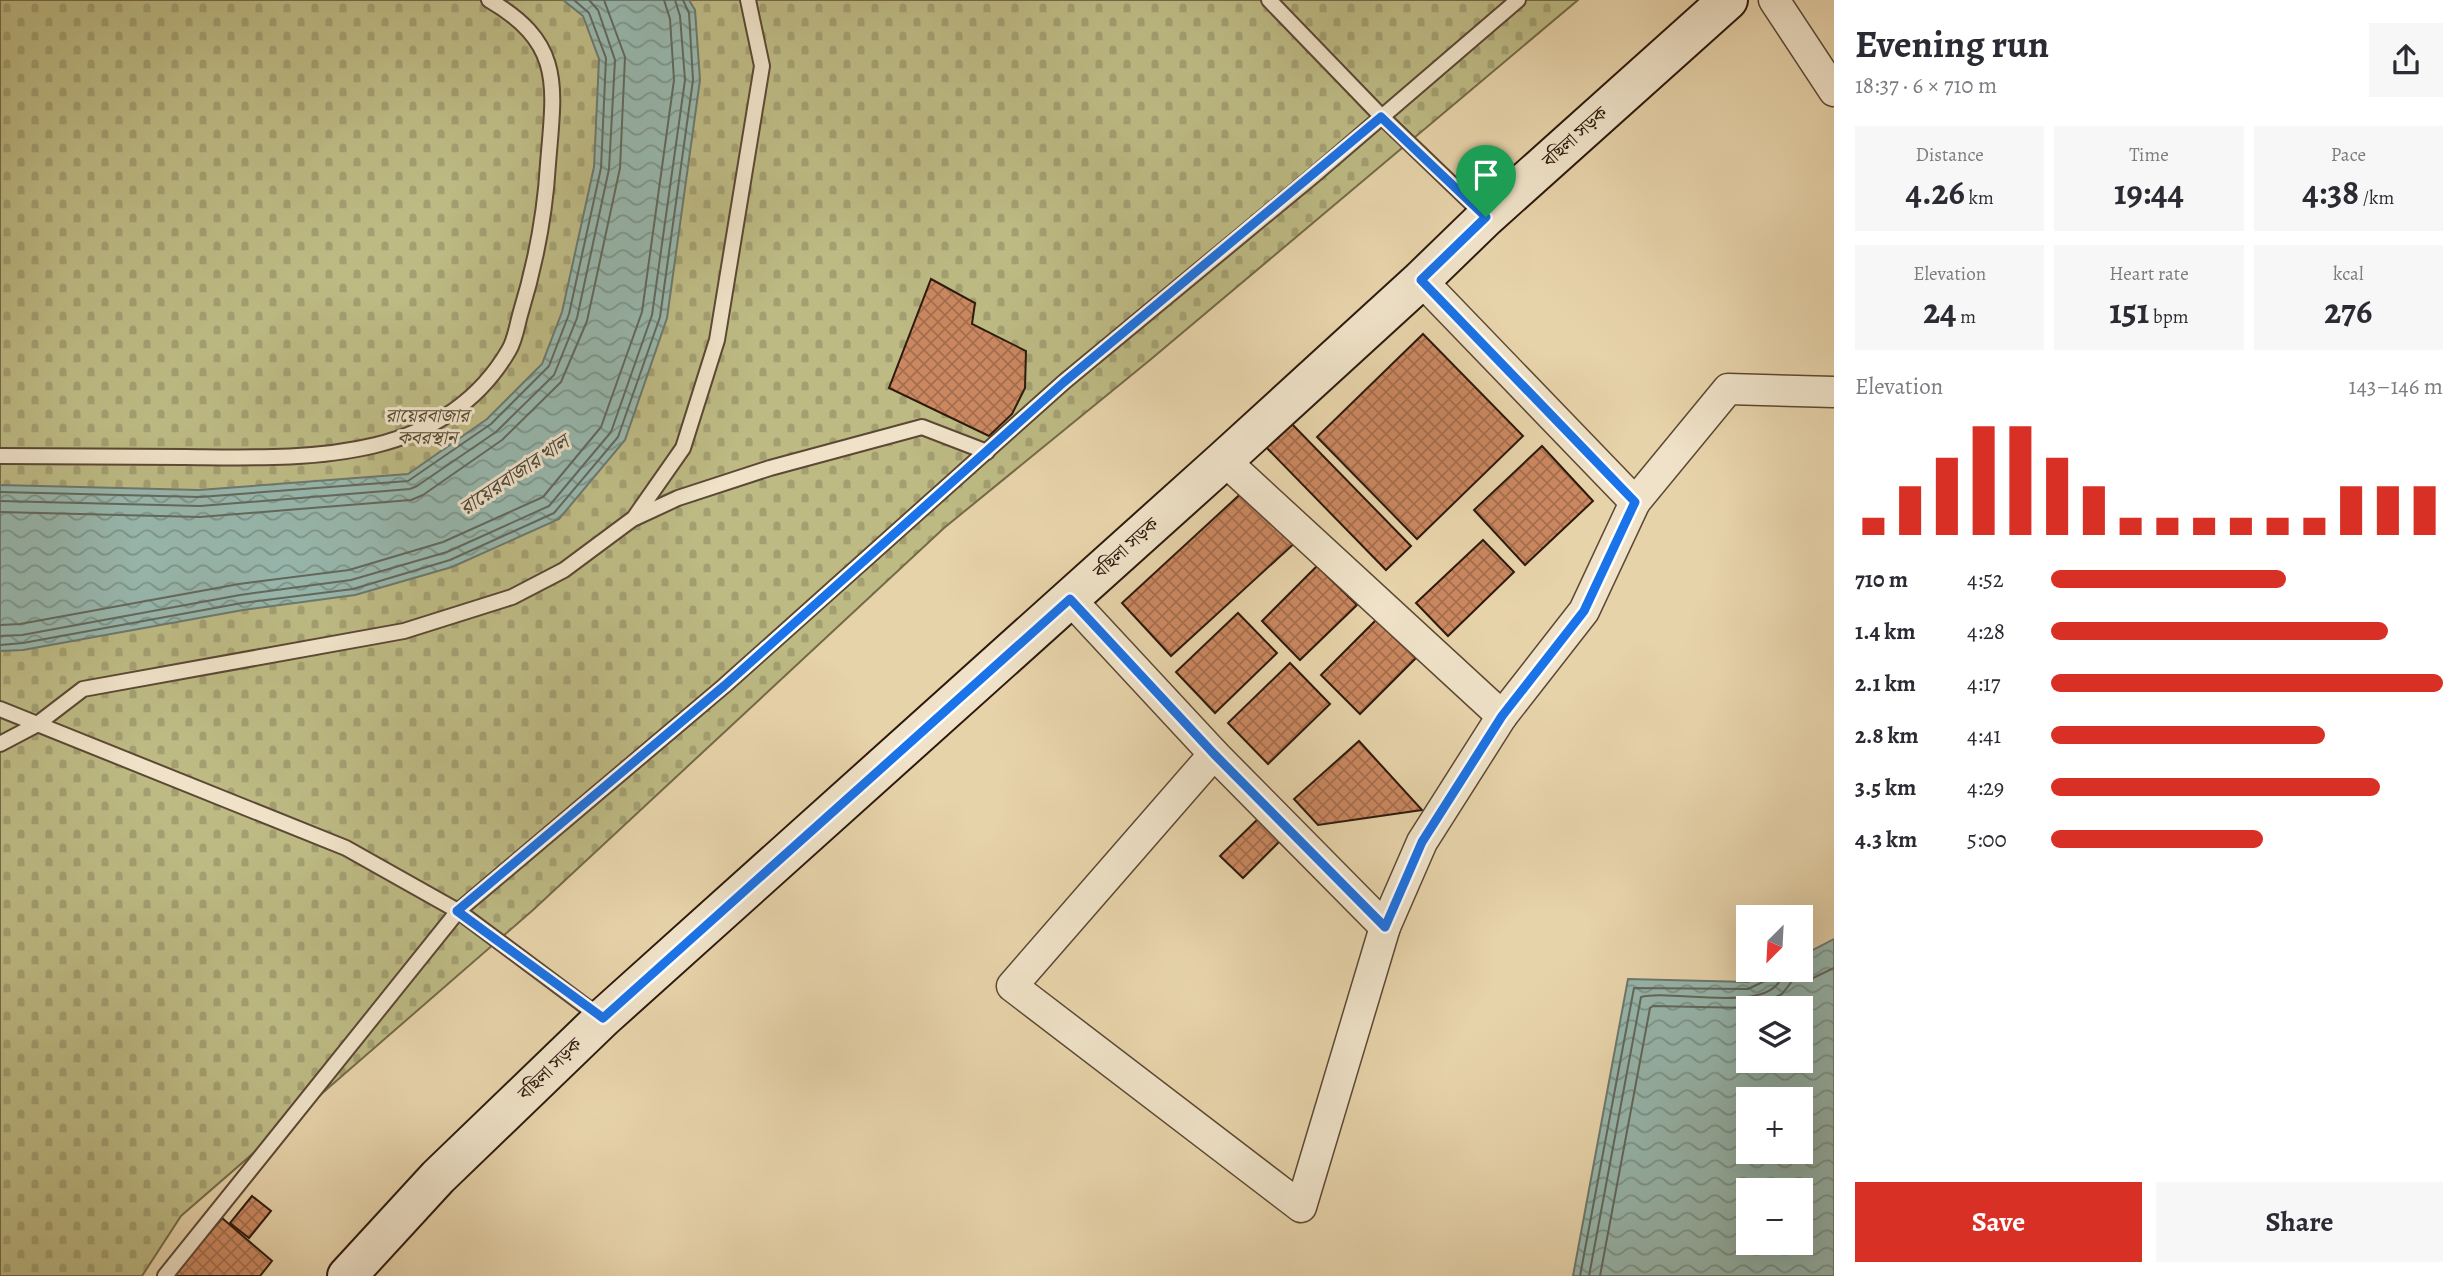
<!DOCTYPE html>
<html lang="en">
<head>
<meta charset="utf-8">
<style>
  body { margin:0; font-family:Alegreya,"Noto Serif Bengali",serif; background:#f7f7f7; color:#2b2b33; height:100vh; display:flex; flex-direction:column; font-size:26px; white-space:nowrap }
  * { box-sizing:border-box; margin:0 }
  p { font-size:23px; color:#7c7c81 }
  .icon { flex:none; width:38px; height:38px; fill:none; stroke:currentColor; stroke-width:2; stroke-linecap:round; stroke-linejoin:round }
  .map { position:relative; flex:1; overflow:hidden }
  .drawer { display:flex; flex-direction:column; background:#fff; width:630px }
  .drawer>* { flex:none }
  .needle { width:46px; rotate:204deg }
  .tools { position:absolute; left:1736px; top:905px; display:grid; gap:14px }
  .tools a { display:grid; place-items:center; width:77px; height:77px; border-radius:0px; background:#fff; box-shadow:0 7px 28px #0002; font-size:35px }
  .pin { position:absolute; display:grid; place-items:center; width:60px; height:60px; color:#fff; margin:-72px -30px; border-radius:50% 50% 50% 0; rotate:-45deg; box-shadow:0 0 7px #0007 }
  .pin .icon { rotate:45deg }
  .round { display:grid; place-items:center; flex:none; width:74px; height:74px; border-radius:0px; background:#f7f7f7 }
  .headline { display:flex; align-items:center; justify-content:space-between; height:119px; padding:0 21px }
  h1 { font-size:38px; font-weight:700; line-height:52px }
  .stats { display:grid; grid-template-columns:repeat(3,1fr); gap:10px; height:119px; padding:7px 21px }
  .stats div { display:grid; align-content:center; border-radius:0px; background:#f7f7f7; text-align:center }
  .stats b { font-size:35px; font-weight:700 }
  .stats small { font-size:19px; font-weight:400 }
  .stats p { font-size:19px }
  .chart { height:196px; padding:14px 21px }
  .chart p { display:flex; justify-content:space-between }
  .chart svg { width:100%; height:126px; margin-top:7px; stroke:#d93025; stroke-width:6 }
  .action { display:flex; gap:14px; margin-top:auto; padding:14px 21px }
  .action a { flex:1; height:80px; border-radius:0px; background:#d93025; color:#fff; font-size:28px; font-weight:700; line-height:80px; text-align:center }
  .action a+a { background:#f7f7f7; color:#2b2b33 }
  ul { padding:0 21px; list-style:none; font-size:23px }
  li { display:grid; grid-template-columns:112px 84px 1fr; align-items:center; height:52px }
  li i { height:18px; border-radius:9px; background:#d93025 }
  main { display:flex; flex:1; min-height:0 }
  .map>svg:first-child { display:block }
  .cemetery { fill:url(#cemetery-stones); stroke:#756a48; stroke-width:2 }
  .water { fill:url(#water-waves); stroke:#6d786d; stroke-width:2; fill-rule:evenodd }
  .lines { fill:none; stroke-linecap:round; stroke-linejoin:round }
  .shore { stroke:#62685d; stroke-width:2 }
  .building { fill:url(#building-cross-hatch); stroke:#2d1a0d; stroke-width:2 }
  .lane-casing { stroke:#5c4834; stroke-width:18 }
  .street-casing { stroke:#5c4834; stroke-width:33 }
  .secondary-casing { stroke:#2d1a0d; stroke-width:42 }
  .lane { stroke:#efe2c8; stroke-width:14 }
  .street { stroke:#efe2c8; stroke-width:30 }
  .secondary { stroke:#efe2c8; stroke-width:38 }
  .route-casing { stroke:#fff; stroke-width:14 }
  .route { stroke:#1a73e8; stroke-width:9 }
  .labels { text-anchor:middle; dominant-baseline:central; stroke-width:6; stroke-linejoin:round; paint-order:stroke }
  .street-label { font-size:19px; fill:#2d1a0d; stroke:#efe2c8 }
  .park-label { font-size:19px; font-style:italic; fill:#584a31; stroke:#efe2c8 }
  .water-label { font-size:21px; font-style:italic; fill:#4d493d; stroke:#efe2c8 }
</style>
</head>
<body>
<main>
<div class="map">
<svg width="1834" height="1276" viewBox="0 0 1834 1276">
  <defs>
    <pattern id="cemetery-stones" width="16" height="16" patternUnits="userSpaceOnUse" patternTransform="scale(1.75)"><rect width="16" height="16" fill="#bdba84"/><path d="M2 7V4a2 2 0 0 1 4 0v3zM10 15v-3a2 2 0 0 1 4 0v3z" fill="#a39f71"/></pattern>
    <pattern id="water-waves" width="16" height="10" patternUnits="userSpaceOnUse" patternTransform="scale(1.75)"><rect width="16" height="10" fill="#97b7ad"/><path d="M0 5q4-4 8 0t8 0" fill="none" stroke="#7c948b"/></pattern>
    <pattern id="building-cross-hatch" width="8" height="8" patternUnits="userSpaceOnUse" patternTransform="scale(1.75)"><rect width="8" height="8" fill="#cb8860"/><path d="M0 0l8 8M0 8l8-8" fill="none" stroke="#a56e4e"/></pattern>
  </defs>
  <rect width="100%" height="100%" fill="#e7d3aa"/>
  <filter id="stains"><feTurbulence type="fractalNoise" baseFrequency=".00286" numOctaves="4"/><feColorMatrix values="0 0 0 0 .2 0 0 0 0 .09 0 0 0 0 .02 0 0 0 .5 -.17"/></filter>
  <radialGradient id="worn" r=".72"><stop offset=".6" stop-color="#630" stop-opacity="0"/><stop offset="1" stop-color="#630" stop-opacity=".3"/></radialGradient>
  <polygon class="cemetery" points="0,0 1578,0 1150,360 944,528 533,910 181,1216 142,1276 0,1276"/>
  <g class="water">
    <polygon points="563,0 689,0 695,10 700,80 667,318 625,440 559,519 452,567 355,595 243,610 23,650 0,651 0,485 199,490 408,474 487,419 542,364 562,312 594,167 599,59 583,16"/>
    <path d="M1834 939V1276H1573L1628 979 1748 982 1773 970H1801V956ZM1748 1008H1801V1060H1748ZM1748 1099H1801V1152H1748ZM1748 1190H1801V1242H1748Z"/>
  </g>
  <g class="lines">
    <g class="shore">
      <polyline points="0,492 200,497 408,481 491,424 549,366 569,314 601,168 606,58 589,13 574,0"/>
      <polyline points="0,501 200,506 410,489 417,486 496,432 554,375 577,318 609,169 615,60 598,10 589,0"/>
      <polyline points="0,512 200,517 411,500 423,495 502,440 561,382 587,321 620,168 625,57 604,0"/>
      <polyline points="0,625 20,624 239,584 349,570 443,542 543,497 601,427 642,312 674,80 670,19 664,0"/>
      <polyline points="0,636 22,635 240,595 351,580 447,552 549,506 611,432 652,315 685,80 680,16 675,0"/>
      <polyline points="0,645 23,643 242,603 353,589 450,560 554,513 618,437 660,317 693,80 689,13 683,0"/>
      <polyline points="1752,1008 1782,994 1793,980 1811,979 1834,968"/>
      <polyline points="1580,1276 1634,988 1748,989 1771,978 1774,970"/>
      <path d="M1589 1276 1641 997C1671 988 1780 1018 1783 970"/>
      <polyline points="1600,1276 1650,1008 1653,1006 1748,1008"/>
    </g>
  </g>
  <g class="building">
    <polygon points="931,279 975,303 972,324 1026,351 1025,388 1012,414 989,436 889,388"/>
    <polygon points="1423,334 1523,436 1417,539 1317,437"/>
    <polygon points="1288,420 1411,546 1386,570 1263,444"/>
    <polygon points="1542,446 1593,501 1525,565 1474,510"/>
    <polygon points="1248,487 1298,540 1171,656 1122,603"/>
    <polygon points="1483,540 1514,572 1448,636 1416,603"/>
    <polygon points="1317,566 1357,605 1300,660 1262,621"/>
    <polygon points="1238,613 1277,653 1215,713 1176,672"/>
    <polygon points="1377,619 1416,658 1360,714 1321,675"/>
    <polygon points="1290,663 1330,704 1268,764 1228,723"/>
    <polygon points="1359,741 1422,810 1318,825 1294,799"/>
    <polygon points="1263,814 1285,836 1243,878 1220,856"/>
    <polygon points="252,1196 271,1211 249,1238 230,1223"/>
    <polygon points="222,1218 272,1261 260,1276 173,1276"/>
  </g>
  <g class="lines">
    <defs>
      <g id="lane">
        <polyline points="1269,0 1382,117 1485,216"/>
        <path d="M0 456C62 456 124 457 185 457 302 458 442 466 509 350 515 340 517 326 520 315 535 266 545 215 548 164 554 87 565 44 489 0"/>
        <polyline points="635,518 678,498 770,468 922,427 987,452"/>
        <polyline points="0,709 346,848 458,911 724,686 1064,382 1313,176 1518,0"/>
        <polyline points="0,744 36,725 83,689 404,631 512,597 564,570 634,518 683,448 717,340 762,66 748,0"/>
        <polyline points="165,1276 458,911 600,1017"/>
      </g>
      <g id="street">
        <polyline points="1774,0 1834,91"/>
        <polyline points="1421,280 1635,502"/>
        <polyline points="1224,460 1502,716 1584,611 1635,502 1728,389 1834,392"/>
        <polyline points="1070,599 1214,754 1385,927"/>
        <polyline points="1214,754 1012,986 1301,1207 1385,927 1422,842 1502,716"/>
      </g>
      <polyline id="secondary" points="347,1276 438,1177 603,1018 1224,460 1421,280 1486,217 1728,0"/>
    </defs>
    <use href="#lane" class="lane-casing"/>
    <use href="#street" class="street-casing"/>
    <use href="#secondary" class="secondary-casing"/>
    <use href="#lane" class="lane"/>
    <use href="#street" class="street"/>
    <use href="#secondary" class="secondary"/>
  </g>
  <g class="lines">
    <defs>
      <polygon id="route" points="1381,117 1486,217 1421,280 1635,502 1584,611 1502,716 1422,842 1385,927 1214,754 1070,599 603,1018 457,911 724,686 1064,382"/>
    </defs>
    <use href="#route" class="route-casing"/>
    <use href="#route" class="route"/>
  </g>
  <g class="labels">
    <g class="street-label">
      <text transform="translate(1575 137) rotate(-42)">বছিলা সড়ক</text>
      <text transform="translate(1126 548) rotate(-42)">বছিলা সড়ক</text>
      <text transform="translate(550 1069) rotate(-44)">বছিলা সড়ক</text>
    </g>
    <g class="park-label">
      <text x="427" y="416">রায়েরবাজার<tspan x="427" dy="22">কবরস্থান</tspan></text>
    </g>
    <g class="water-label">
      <text transform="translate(514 475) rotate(-34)">রায়েরবাজার খাল</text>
    </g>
  </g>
  <rect width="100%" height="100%" filter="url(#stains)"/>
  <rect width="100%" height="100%" fill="url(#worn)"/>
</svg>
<div class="tools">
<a><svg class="needle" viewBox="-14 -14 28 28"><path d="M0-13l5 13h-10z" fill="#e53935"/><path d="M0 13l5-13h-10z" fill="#7c7c81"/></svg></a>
<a><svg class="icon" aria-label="layers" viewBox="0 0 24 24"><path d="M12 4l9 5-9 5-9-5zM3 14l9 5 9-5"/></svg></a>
<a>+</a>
<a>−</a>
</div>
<div class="pin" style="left:1486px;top:217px;background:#1e9e55"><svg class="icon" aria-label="arrive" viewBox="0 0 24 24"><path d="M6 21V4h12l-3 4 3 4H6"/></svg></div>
</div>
<section class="drawer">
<div class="headline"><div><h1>Evening run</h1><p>18:37 · 6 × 710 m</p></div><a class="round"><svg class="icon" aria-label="share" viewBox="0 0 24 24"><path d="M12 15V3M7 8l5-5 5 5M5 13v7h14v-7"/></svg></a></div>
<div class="stats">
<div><p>Distance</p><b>4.26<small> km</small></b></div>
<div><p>Time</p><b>19:44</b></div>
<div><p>Pace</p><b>4:38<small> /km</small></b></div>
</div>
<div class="stats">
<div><p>Elevation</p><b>24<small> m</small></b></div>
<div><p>Heart rate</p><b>151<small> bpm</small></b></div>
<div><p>kcal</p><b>276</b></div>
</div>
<div class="chart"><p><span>Elevation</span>143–146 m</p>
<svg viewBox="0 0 160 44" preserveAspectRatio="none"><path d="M5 44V38M15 44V27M25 44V17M35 44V6M45 44V6M55 44V17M65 44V27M75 44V38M85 44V38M95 44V38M105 44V38M115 44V38M125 44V38M135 44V27M145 44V27M155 44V27"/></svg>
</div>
<ul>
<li><b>710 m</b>4:52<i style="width:60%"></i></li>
<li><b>1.4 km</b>4:28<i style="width:86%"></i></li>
<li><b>2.1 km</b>4:17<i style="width:100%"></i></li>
<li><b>2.8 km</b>4:41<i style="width:70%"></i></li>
<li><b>3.5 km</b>4:29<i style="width:84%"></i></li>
<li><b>4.3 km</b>5:00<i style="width:54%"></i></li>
</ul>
<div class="action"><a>Save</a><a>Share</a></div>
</section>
</main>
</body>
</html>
